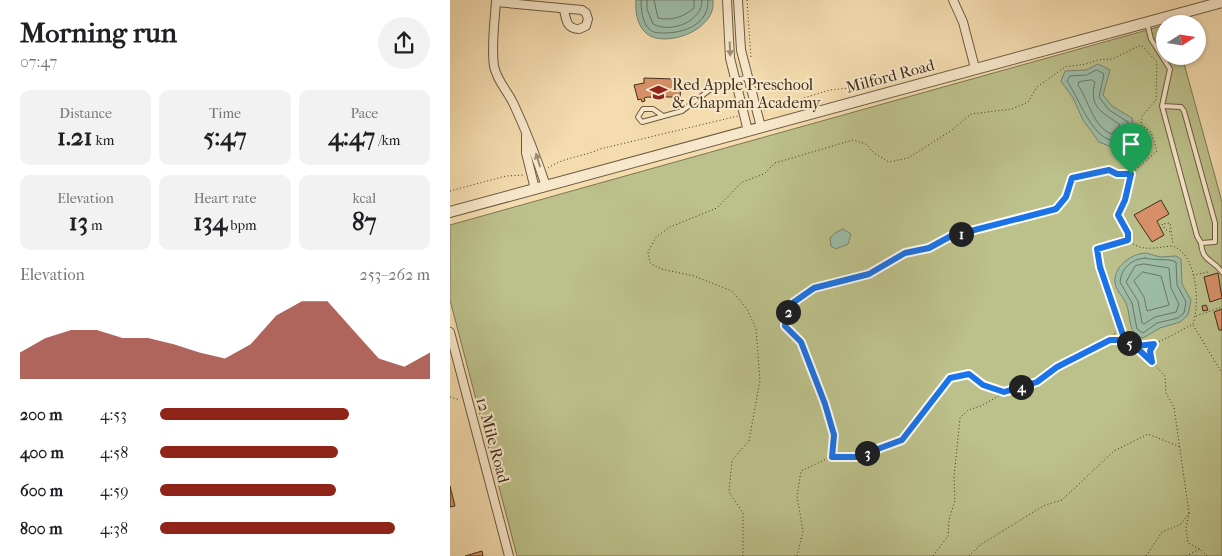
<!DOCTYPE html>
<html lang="en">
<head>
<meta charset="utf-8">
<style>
  body { margin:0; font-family:"IM FELL French Canon",serif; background:#f2f2f2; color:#202124; height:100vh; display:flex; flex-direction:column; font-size:19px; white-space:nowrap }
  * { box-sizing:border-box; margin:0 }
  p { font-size:16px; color:#757577 }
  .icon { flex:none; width:28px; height:28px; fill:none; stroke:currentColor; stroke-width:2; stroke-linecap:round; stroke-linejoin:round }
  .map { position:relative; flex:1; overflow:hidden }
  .sheet { display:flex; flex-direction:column; background:#fff; width:450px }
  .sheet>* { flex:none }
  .needle { width:32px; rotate:78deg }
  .controls { position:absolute; left:706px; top:15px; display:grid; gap:10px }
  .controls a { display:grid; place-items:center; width:50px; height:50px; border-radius:50%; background:#fff; box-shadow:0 1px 4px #0004; font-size:25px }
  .pin { position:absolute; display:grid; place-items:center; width:42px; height:42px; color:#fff; margin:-51px -21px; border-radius:50% 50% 50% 0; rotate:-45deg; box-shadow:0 0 5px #0007 }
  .pin .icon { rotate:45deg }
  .km { position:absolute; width:25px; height:25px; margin:-12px; border-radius:50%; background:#222; color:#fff; font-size:14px; line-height:25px; text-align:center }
  .round { display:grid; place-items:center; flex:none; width:52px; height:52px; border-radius:26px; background:#f2f2f2 }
  .overview { display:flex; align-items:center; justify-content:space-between; height:85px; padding:0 20px }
  h1 { font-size:28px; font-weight:700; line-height:38px }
  .stats { display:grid; grid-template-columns:repeat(3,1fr); gap:8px; height:85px; padding:5px 20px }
  .stats div { display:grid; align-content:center; border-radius:10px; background:#f2f2f2; text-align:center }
  .stats b { font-size:25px; font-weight:700 }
  .stats small { font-size:14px; font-weight:400 }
  .stats p { font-size:14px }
  .chart { height:140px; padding:10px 20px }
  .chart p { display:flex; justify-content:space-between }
  .chart svg { width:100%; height:90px; margin-top:5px; fill:#8f2418; opacity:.7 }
  ul { padding:0 20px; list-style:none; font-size:16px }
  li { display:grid; grid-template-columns:80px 60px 1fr; align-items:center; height:38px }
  li i { height:12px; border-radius:6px; background:#8f2418 }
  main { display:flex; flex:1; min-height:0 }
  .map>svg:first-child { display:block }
  .green { fill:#bcc08a; stroke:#7e7754 }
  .water { fill:#9cbca7; stroke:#778370 }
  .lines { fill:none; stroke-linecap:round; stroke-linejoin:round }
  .shore { stroke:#6e7562; stroke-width:1 }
  .building { fill:#d79067; stroke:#3f2e1d }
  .service-casing { stroke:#6c5a42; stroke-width:6 }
  .minor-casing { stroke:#6c5a42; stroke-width:10 }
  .tertiary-casing { stroke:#6c5a42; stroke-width:12 }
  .path { stroke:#3f2e1d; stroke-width:1; stroke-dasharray:1 2.5; stroke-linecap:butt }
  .service { stroke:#f8e8cb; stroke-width:4 }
  .minor { stroke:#f8e8cb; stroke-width:8 }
  .tertiary { stroke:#f8e8cb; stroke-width:10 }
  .oneway { fill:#9c8b74 }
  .route-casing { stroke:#fff; stroke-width:10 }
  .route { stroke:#1a73e8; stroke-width:6 }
  .labels { text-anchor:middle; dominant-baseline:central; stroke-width:4; stroke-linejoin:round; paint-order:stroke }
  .street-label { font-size:16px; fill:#3f2e1d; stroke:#f8e8cb }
  .poi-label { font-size:16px; fill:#3f2e1d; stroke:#f8e8cb; text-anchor:start }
</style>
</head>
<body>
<main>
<section class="sheet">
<div class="overview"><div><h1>Morning run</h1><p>07:47</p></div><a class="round"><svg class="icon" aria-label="share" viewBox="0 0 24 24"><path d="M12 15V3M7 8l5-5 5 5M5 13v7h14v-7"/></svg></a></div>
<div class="stats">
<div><p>Distance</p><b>1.21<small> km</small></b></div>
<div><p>Time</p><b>5:47</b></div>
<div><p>Pace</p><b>4:47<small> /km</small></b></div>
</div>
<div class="stats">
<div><p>Elevation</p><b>13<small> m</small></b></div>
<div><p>Heart rate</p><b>134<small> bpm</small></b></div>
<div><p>kcal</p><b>87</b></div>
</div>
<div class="chart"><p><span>Elevation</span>253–262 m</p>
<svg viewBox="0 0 160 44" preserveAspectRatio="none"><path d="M0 44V31L10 24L20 20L30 20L40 24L50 24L60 27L70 31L80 34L90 27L100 13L110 6L120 6L130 20L140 34L150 38L160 31V44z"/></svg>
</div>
<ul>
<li><b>200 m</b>4:53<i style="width:70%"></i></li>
<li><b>400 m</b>4:58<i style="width:66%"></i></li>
<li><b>600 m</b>4:59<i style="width:65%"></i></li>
<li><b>800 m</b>4:38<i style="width:87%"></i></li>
</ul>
</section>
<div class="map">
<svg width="772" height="556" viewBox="0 0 772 556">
  <rect width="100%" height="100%" fill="#f4dcaf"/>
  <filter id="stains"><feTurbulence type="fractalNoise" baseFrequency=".004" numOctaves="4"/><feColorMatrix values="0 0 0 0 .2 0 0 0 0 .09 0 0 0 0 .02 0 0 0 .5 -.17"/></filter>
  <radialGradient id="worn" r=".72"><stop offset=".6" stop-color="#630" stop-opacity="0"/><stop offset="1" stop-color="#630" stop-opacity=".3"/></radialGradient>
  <polygon class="green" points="715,25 715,56 732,56 772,202 772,556 67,556 0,300 0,225"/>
  <g class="water">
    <path d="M186 0H263C267 31 213 49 196 33 187 25 185 11 186 0Z"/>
    <polygon points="648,64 660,70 653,95 662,106 682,118 684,130 664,148 649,142 633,120 623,98 611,81 615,71 636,70"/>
    <polygon points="393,229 401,234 398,244 386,249 381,246 380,238 385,233"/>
    <path d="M696 253 710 257 726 256 731 259 732 284 741 300 738 315 730 322 710 328 693 338C678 334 681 319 677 306 675 299 670 295 667 289 658 271 680 253 696 253Z"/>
  </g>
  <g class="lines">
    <g class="shore">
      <path d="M191 0C191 9 192 22 199 29 203 33 209 33 214 33 235 33 259 24 258 0"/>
      <path d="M197 0V9L203 24C221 34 253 21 252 0"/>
      <path d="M204 0 208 18C221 21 234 17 244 8V0"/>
      <path d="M647 70 654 74 649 97 659 110 678 122V129L663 141C640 135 630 100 617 81L620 76 636 75Z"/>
      <path d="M642 80 645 82C638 108 653 112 670 125L662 134C644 129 638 99 628 85L629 82Z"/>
      <path d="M695 258C706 261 718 258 726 262L727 285 736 302 734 313 728 318 707 323 693 333 687 329 682 303 670 282C671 268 682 259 695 258Z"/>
      <polygon points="694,264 719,268 721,288 729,304 726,312 705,317 694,324 692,323 688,301 676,282 685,266"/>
      <polygon points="693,272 711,276 719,305 697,311 694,297 684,281"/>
    </g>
  </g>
  <g class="building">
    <polygon points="194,78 224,79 224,85 231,86 230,97 215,97 215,99 198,97 194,98 195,101 192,102 191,99 188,100 184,85 194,83"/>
    <polygon points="711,200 719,214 707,221 714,235 702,242 684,215"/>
    <polygon points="768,273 772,298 760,302 754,277"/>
    <polygon points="756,305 758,310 753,311 752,306"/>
    <polygon points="772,309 772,330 769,330 764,312"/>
    <polygon points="0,486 5,506 0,507"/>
    <polygon points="32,551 33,556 15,556"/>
  </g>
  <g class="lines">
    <defs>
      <g id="service">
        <polyline points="697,23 701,39 720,69 712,106 747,236 751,243 765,242 765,223 734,111 731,107 712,106"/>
        <polyline points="213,116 203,109 193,109 188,117 192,122 232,111 262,88 298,77"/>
        <path d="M751 243C753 263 762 258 772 272"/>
      </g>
      <g id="minor">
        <path d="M46 0C45 21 41 45 44 66 47 82 59 92 65 107 77 133 87 159 96 186"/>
        <polyline points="277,0 280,58 298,131"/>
        <polyline points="288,0 291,50 311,127"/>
        <polyline points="503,0 513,22 525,68"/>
        <path d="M46 2 132 10 136 13 138 19 136 26 129 29C117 29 116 20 114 10"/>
        <polyline points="76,136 76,153 85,189"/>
        <polyline points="0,332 59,556"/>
      </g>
      <polyline id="tertiary" points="0,212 772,2"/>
    </defs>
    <use href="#service" class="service-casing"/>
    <use href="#minor" class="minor-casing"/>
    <use href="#tertiary" class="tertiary-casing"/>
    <g class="path">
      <polyline points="297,0 301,58"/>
      <polyline points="314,110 380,90 399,88 406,84"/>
      <path d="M98 168C114 157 133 157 150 149L288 116"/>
      <polyline points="0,191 56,176 75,175"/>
      <polyline points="720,232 715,229 712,224 720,223 723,245"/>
      <polyline points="743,275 758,272"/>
      <polyline points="746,316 772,307"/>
      <polyline points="743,325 772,373"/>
      <polyline points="660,340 669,327"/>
      <polyline points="681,345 702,362"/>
      <polyline points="0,397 10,400"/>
      <polyline points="382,457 406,457 453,440 500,378 519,374 533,385 554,392 587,381 607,367 660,340 670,340 678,343"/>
      <polyline points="739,513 736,528 738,543 750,549"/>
      <path d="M293 556V513L279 492 282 460 299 441 310 380 306 329 297 309 282 291 244 276 211 269 200 263 198 252 206 237 220 227 267 208 292 182 314 174 325 163 403 140 416 144 424 153 439 162 458 158 502 130 521 114 562 109 578 102 587 87 615 67 636 64 647 60 662 59 691 45 707 62 706 100 692 116 691 125 701 132 707 151 681 174 675 200 668 215 678 233V240C692 253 706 247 723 246 747 255 750 303 743 324 722 334 691 359 673 335L650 267 647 249 678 240"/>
      <polyline points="347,556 353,531 347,496 351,471 381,457 384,435 375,405 351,342 335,326 337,314 343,302 363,288 419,274 455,253 479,248 501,236 606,209 616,197 622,178 659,170 667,174 681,174"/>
      <polyline points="483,556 498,536 499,520 505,500 504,477 510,418 518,410 531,406 554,393"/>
      <polyline points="519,556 530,545 595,505 612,500 664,451 698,434 730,447"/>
      <polyline points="696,556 712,532 731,524 739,513 724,407 716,393 715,376 702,362 700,351 703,344"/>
      <polyline points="736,556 750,549 757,556"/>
    </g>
    <use href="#service" class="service"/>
    <use href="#minor" class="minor"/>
    <use href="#tertiary" class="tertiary"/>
  </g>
  <defs><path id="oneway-solid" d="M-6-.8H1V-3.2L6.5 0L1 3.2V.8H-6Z" transform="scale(1.25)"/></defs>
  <g class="oneway">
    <use href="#oneway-solid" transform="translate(280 49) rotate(87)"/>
    <use href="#oneway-solid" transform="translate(88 160) rotate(-107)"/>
  </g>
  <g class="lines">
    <defs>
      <polyline id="route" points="681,174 667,174 659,170 622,178 616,197 606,209 501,236 479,248 455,253 419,274 364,288 344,302 336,314 335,326 351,342 375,404 384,435 382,457 406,457 452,440 500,378 519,374 533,385 554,392 587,382 607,367 660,340 670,340 687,346 704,344 700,351 702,362 673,335 650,267 647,249 678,240 678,233 668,215 675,200 681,174"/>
    </defs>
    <use href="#route" class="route-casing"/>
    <use href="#route" class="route"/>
  </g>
  <defs>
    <symbol id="school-bare" viewBox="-9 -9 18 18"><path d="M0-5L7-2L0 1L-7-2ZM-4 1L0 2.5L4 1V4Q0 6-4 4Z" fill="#8f2418" stroke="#f8e8cb" stroke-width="2.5" paint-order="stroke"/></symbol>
  </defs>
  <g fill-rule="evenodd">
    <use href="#school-bare" x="196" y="80" width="25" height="25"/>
  </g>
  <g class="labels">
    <g class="street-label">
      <text transform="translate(440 76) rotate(-15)">Milford Road</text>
      <text transform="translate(43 440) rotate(75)">12 Mile Road</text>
    </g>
    <g class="poi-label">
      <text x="222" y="84">Red Apple Preschool<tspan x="222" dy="18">&amp; Chapman Academy</tspan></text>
    </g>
  </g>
  <rect width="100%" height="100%" filter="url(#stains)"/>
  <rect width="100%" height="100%" fill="url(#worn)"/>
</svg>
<div class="controls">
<a><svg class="needle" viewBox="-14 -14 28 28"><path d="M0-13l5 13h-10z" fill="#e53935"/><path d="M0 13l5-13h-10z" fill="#757577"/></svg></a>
</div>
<div class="pin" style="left:681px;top:174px;background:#1e9e55"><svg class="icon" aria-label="arrive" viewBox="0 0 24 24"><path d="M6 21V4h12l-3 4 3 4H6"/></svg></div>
<b class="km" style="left:511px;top:234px">1</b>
<b class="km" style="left:338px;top:312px">2</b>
<b class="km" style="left:417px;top:453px">3</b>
<b class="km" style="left:571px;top:387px">4</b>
<b class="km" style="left:679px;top:343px">5</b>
</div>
</main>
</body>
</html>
